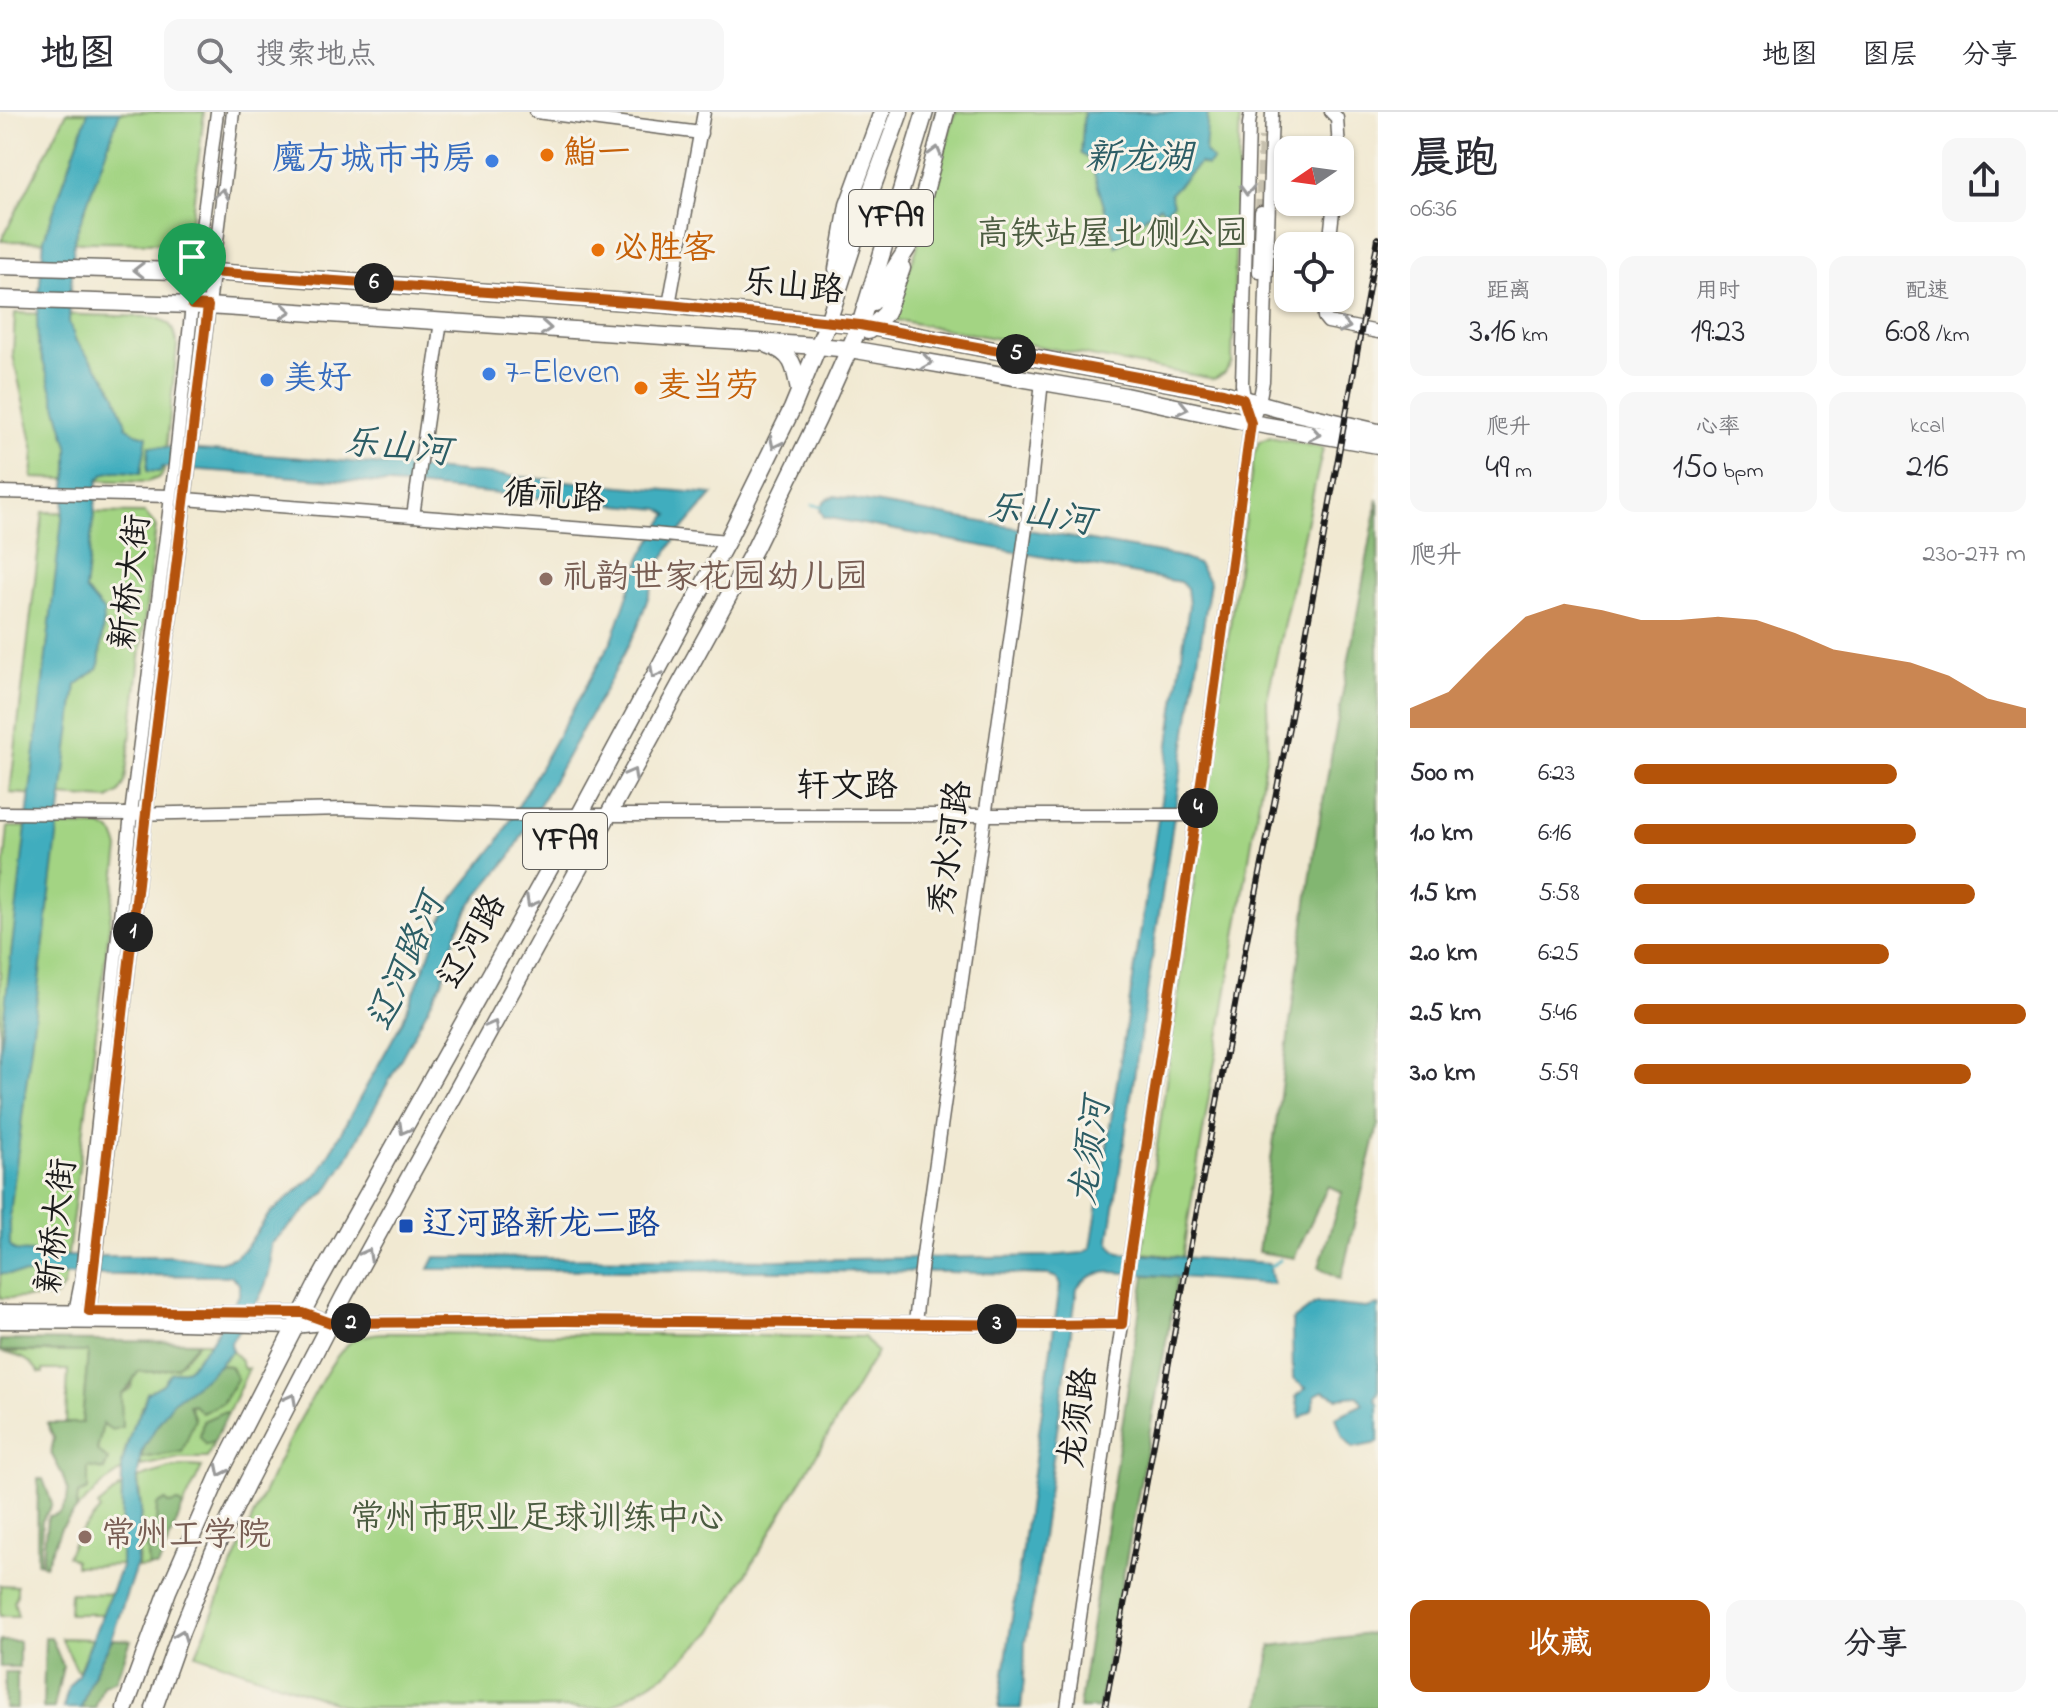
<!DOCTYPE html>
<html lang="zh">
<head>
<meta charset="utf-8">
<style>
  body { margin:0; font-family:"Indie Flower","LXGW WenKai TC",sans-serif; background:#f7f7f7; color:#2b2b33; height:100vh; display:flex; flex-direction:column; font-size:30px; white-space:nowrap }
  * { box-sizing:border-box; margin:0 }
  p { font-size:26px; color:#7c7c81 }
  .icon { flex:none; width:44px; height:44px; fill:none; stroke:currentColor; stroke-width:2; stroke-linecap:round; stroke-linejoin:round }
  .map { position:relative; flex:1; overflow:hidden }
  .panel { display:flex; flex-direction:column; background:#fff; width:680px }
  .panel>* { flex:none }
  .needle { width:52px; rotate:257deg }
  .buttons { position:absolute; left:1274px; top:24px; display:grid; gap:16px }
  .buttons a { display:grid; place-items:center; width:80px; height:80px; border-radius:16px; background:#fff; box-shadow:0 2px 6px #0004; font-size:40px }
  .pin { position:absolute; display:grid; place-items:center; width:68px; height:68px; color:#fff; margin:-82px -34px; border-radius:50% 50% 50% 0; rotate:-45deg; box-shadow:0 0 8px #0007 }
  .pin .icon { rotate:45deg }
  .km { position:absolute; width:40px; height:40px; margin:-20px; border-radius:50%; background:#222; color:#fff; font-size:22px; line-height:40px; text-align:center }
  .round { display:grid; place-items:center; flex:none; width:84px; height:84px; border-radius:16px; background:#f7f7f7 }
  .headline { display:flex; align-items:center; justify-content:space-between; height:136px; padding:0 32px }
  h1 { font-size:44px; font-weight:600; line-height:60px }
  .figures { display:grid; grid-template-columns:repeat(3,1fr); gap:12px; height:136px; padding:8px 32px }
  .figures div { display:grid; align-content:center; border-radius:16px; background:#f7f7f7; text-align:center }
  .figures b { font-size:34px; font-weight:600 }
  .figures small { font-size:22px; font-weight:400 }
  .figures p { font-size:22px }
  .chart { height:224px; padding:16px 32px }
  .chart p { display:flex; justify-content:space-between }
  .chart svg { width:100%; height:144px; margin-top:8px; fill:#b45309; opacity:.7 }
  .cta { display:flex; gap:16px; margin-top:auto; padding:16px 32px }
  .cta a { flex:1; height:92px; border-radius:16px; background:#b45309; color:#fff; font-size:32px; font-weight:600; line-height:92px; text-align:center }
  .cta a+a { background:#f7f7f7; color:#2b2b33 }
  ul { padding:0 32px; list-style:none; font-size:26px }
  li { display:grid; grid-template-columns:128px 96px 1fr; align-items:center; height:60px }
  li i { height:20px; border-radius:10px; background:#b45309 }
  header { display:flex; align-items:center; gap:48px; box-sizing:border-box; height:112px; padding:0 40px; background:#fff; border-bottom:2px solid #e1e1e2 }
  header strong { font-size:38px }
  nav { display:flex; gap:44px; margin-inline-start:auto; font-size:28px }
  .search { width:560px; height:72px; background:#f7f7f7; display:flex; align-items:center; gap:20px; box-sizing:border-box; padding:0 28px; border-radius:16px; color:#7c7c81; font-size:30px }
  main { display:flex; flex:1; min-height:0 }
  .map>svg:first-child { display:block }
  .green { fill:#a3d483; stroke:#607850; stroke-width:2 }
  .forest { fill:#82b671; stroke:#4f6946; stroke-width:2 }
  .water { fill:#40adbe; stroke:#2e646d; stroke-width:2 }
  .lines { fill:none; stroke-linecap:round; stroke-linejoin:round }
  .stream { stroke:#40adbe; stroke-width:3 }
  .minor-tunnel { stroke:#c6c0ae; stroke-width:12; stroke-dasharray:12 6; stroke-linecap:butt }
  .minor-casing { stroke:#67645c; stroke-width:15 }
  .major-casing { stroke:#67645c; stroke-width:19 }
  .minor { stroke:#fff; stroke-width:12 }
  .major { stroke:#fff; stroke-width:16 }
  .rail-casing { stroke:#1c1c1c; stroke-width:6 }
  .rail { stroke:#f7f3e8; stroke-width:3; stroke-dasharray:9; stroke-linecap:butt }
  .oneway { stroke:#999 }
  .route-casing { stroke:#fff; stroke-width:16 }
  .route { stroke:#b45309; stroke-width:10 }
  .food-dot { fill:#e8710a; stroke:#f7f3e8; stroke-width:3 }
  .shop-dot { fill:#3f7fe0; stroke:#f7f3e8; stroke-width:3 }
  .education-dot { fill:#8d6e63; stroke:#f7f3e8; stroke-width:3 }
  .transit-dot { fill:#1a4fb4; stroke:#f7f3e8; stroke-width:3 }
  .labels { text-anchor:middle; dominant-baseline:central; stroke-width:6; stroke-linejoin:round; paint-order:stroke }
  .shield { fill:#f7f3e8; stroke:#5e5c59; stroke-width:2 }
  .shield-label { font-size:32px; font-weight:bold; fill:#1c1c1c }
  .food-label { font-size:34px; fill:#c56008; stroke:#f7f3e8; text-anchor:start }
  .shop-label { font-size:34px; fill:#366cbe; stroke:#f7f3e8; text-anchor:start }
  .park-label { font-size:34px; fill:#4b5c40; stroke:#f7f3e8 }
  .street-label { font-size:34px; fill:#1c1c1c; stroke:#f7f3e8 }
  .education-label { font-size:34px; fill:#785e54; stroke:#f7f3e8; text-anchor:start }
  .transit-label { font-size:34px; fill:#164399; stroke:#f7f3e8; text-anchor:start }
  .water-label { font-size:36px; font-style:italic; fill:#2c5d65; stroke:#f7f3e8 }
</style>
</head>
<body>
<header>
<strong>地图</strong>
<div class="search"><svg class="icon" aria-label="search" viewBox="0 0 24 24"><circle cx="10" cy="10" r="6"/><path d="M15 15l6 6"/></svg>搜索地点</div>
<nav><a>地图</a><a>图层</a><a>分享</a></nav>
</header>
<main>
<div class="map">
<svg width="1378" height="1596" viewBox="0 0 1378 1596">
  <rect width="100%" height="100%" fill="#f7f3e8"/>
  <filter id="ink" filterUnits="userSpaceOnUse"><feTurbulence type="fractalNoise" baseFrequency=".0125" numOctaves="2"/><feDisplacementMap in="SourceGraphic" scale="16" xChannelSelector="R" yChannelSelector="G"/><feConvolveMatrix kernelMatrix="1 2 1 2 8 2 1 2 1" color-interpolation-filters="sRGB"/></filter>
  <filter id="wash" filterUnits="userSpaceOnUse"><feTurbulence type="fractalNoise" baseFrequency=".006" numOctaves="4" result="noise"/><feDisplacementMap in="SourceGraphic" scale="32" xChannelSelector="R" yChannelSelector="G"/><feGaussianBlur stdDeviation="1.8" result="paint"/><feColorMatrix in="noise" values="0 0 0 0 0 0 0 0 0 0 0 0 0 0 0 0 0 1.4 0 .05"/><feComposite in="paint" operator="in"/></filter>
  <g filter="url(#wash)">
    <rect width="100%" height="100%" fill="#f1e9d2"/>
    <g class="green">
      <path d="M67 0H204L192 103C188 117 185 124 172 131L1 129Z"/>
      <polygon points="955,0 1240,0 1232,250 1224,262 1214,267 897,208 893,201 916,139"/>
      <path d="M15 201 154 205C172 210 174 216 177 234L164 359 161 365 147 370 32 366 34 339 13 243Z"/>
      <polygon points="1270,325 1323,336 1267,587 1268,634 1182,1145 1142,1141 1254,342 1259,330"/>
      <polygon points="43,400 145,401 156,414 125,670 119,681 108,687 10,681"/>
      <path d="M101 714C113 719 116 724 119 737L64 1174 56 1184 43 1186H0V803L8 715Z"/>
      <path d="M381 1221 864 1225 877 1240 712 1520 667 1561 609 1596H350L196 1542C231 1459 262 1374 307 1295 319 1274 330 1250 347 1233 356 1224 368 1223 381 1221Z"/>
      <path d="M199 1230H211L188 1258 171 1261 163 1272 147 1281C140 1307 122 1331 122 1359L103 1372 76 1398 78 1382 88 1354 104 1358 108 1348 97 1338 103 1311 121 1283 131 1276 133 1266 139 1259 152 1260 177 1255Z"/>
      <polygon points="232,1239 240,1247 244,1257 249,1256 228,1301 223,1300 206,1332 214,1330 207,1346 179,1346 141,1354 141,1346 182,1339 189,1293 222,1291 237,1267 230,1254 219,1253"/>
      <path d="M0 1240H88L82 1311H66L68 1258H43V1261H40C27 1245 19 1244 0 1240Z"/>
      <polygon points="187,1354 202,1355 183,1395 178,1391 156,1413 146,1418 149,1455 138,1456 141,1396 138,1366 170,1356"/>
      <polygon points="122,1374 121,1453 75,1454 75,1449 67,1444 77,1424 100,1398 98,1394"/>
      <polygon points="0,1473 17,1474 17,1483 14,1489 18,1504 0,1504"/>
      <polygon points="70,1481 119,1482 119,1502 69,1502"/>
      <polygon points="61,1526 93,1527 78,1560"/>
    </g>
    <g class="forest">
      <polygon points="1378,387 1378,1013 1341,1167 1319,1155 1342,1080 1328,1074 1294,1146 1258,1140 1315,733"/>
      <polygon points="1145,1163 1178,1165 1099,1596 1079,1596"/>
      <path d="M0 1228 199 1230 177 1255 152 1260 139 1259C131 1268 132 1274 121 1283L122 1315 112 1318 103 1312 97 1338 108 1348 104 1358 88 1355V1378L78 1382 76 1398 61 1416 45 1454 42 1453 47 1408 49 1404 60 1401 67 1389 68 1380 62 1362 51 1341 54 1326 47 1311H82L88 1240 0 1239Z"/>
      <path d="M219 1253 230 1254 237 1267 222 1291 202 1301 193 1292 189 1293 195 1307 182 1340 141 1346C145 1328 160 1304 173 1290 187 1276 205 1267 219 1253Z"/>
      <polygon points="223,1300 228,1301 214,1330 206,1332 200,1325 203,1309"/>
      <polygon points="38,1367 43,1367 52,1392 42,1409 40,1451 37,1450"/>
      <polygon points="165,1388 169,1392 178,1390 183,1395 158,1455 149,1455 146,1418 156,1413 157,1393"/>
      <polygon points="1378,1521 1378,1596 1260,1596 1271,1534"/>
      <polygon points="45,1525 51,1525 63,1554 54,1596 43,1596"/>
      <polygon points="112,1527 131,1528 116,1568 103,1573 95,1596 81,1596 90,1569"/>
      <rect x="0" y="1529" width="19" height="26"/>
      <rect x="5" y="1560" width="12" height="36"/>
    </g>
    <g class="water">
      <path d="M88 0H120L74 128 69 210 76 229 108 269 116 284 127 315 136 321 147 324 141 361C125 360 108 354 98 368L85 478 104 500 99 556 76 573 10 1102V1134L15 1139 31 1140 43 1144H169L220 1150 235 1145 247 1134 269 1102 319 1060 402 910 428 846 440 810 454 785 498 730 612 528 641 445 666 405 669 403 660 397 402 373 162 355 160 360 147 359 149 334 329 348 713 382 678 422 660 452 637 517 611 567 510 745 471 792 457 819 442 870 346 1049 328 1077 271 1132C269 1141 272 1149 270 1157 265 1184 245 1207 231 1230L232 1239 209 1263 173 1290 156 1315 141 1341 137 1370 141 1396 136 1454 110 1531 90 1569 81 1596H63L69 1574 78 1563 121 1455 122 1351 133 1313 142 1298 147 1281 163 1272 171 1261 188 1257 211 1230 239 1183V1172L231 1164 0 1162V937L68 356V334L38 232 37 204 44 127Z"/>
      <polygon points="1084,0 1208,0 1205,40 1213,48 1207,54 1200,51 1170,82 1173,92 1165,99 1160,94 1124,121 1126,129 1116,134 1090,48 1081,42"/>
      <path d="M834 384 1177 444 1198 452 1210 470 1109 1128 1112 1135 1119 1141 1269 1151 1273 1172 1111 1160C1096 1161 1085 1165 1077 1177L1033 1489 1025 1530 1024 1567 1021 1596H999L1060 1174 1057 1166 1049 1163 948 1160 429 1157 435 1145 774 1148 1050 1144 1083 1141 1091 1136 1161 688 1189 493 1187 476 1180 470 824 405 820 398 825 388Z"/>
      <polygon points="1316,1191 1366,1196 1378,1193 1378,1280 1375,1286 1378,1292 1378,1331 1353,1336 1343,1325 1336,1305 1363,1292 1358,1284 1337,1286 1323,1279 1315,1283 1312,1298 1300,1306 1296,1284 1306,1276 1293,1267 1292,1209"/>
    </g>
    <g class="lines">
      <g class="stream">
        <polyline points="813,393 824,394"/>
        <polyline points="1267,1157 1280,1148"/>
      </g>
    </g>
  </g>
  <g filter="url(#ink)">
    <g class="lines">
      <polyline class="minor-tunnel" points="1261,100 1264,25"/>
      <defs>
        <g id="minor">
          <polyline points="536,0 701,21"/>
          <polyline points="1331,0 1337,6 1339,38"/>
          <polyline points="1329,134 1334,90"/>
          <polyline points="1259,160 1261,100"/>
          <polyline points="1324,186 1324,205 1328,210 1378,220"/>
          <polyline points="669,193 704,0"/>
          <polyline points="1245,293 1242,272 1249,12 1251,0"/>
          <polyline points="0,380 171,384"/>
          <polyline points="185,387 654,422 727,429"/>
          <polyline points="413,404 441,209"/>
          <polyline points="0,701 131,702 346,697 511,703 1196,703"/>
          <polyline points="0,1199 303,1201 327,1209"/>
          <polyline points="0,1210 143,1211 295,1215 331,1211 564,1209 1047,1213 1122,1212"/>
          <polyline points="81,1210 89,1199 97,1138 146,701 233,0"/>
          <polyline points="81,1210 75,1200 81,1170 131,702 175,353 192,193 217,0"/>
          <polyline points="915,1211 922,1149 1027,409 1042,269"/>
          <polyline points="1067,1596 1122,1212 1126,1171 1212,596 1251,311 1259,291 1263,269 1272,0"/>
        </g>
        <g id="major">
          <polyline points="0,154 212,160 669,193 860,213 1223,281 1279,297 1378,320"/>
          <polyline points="837,157 848,93 882,0"/>
          <polyline points="0,187 192,193 817,234 850,237 1125,284 1251,311 1378,333"/>
          <polyline points="873,190 912,129 946,0"/>
          <polyline points="868,219 886,201 902,156"/>
          <path d="M768 233C793 241 795 255 799 279"/>
          <polyline points="125,1596 168,1479 220,1361 316,1174 579,704 727,429 792,297 828,210 866,93 900,0"/>
          <polyline points="154,1596 181,1520 213,1441 247,1371 344,1184 755,436 818,307 860,213 925,0"/>
        </g>
      </defs>
      <use href="#minor" class="minor-casing"/>
      <use href="#major" class="major-casing"/>
      <use href="#minor" class="minor"/>
      <use href="#major" class="major"/>
      <defs>
        <polyline id="rail" points="1105,1596 1247,828 1291,605 1378,126"/>
      </defs>
      <use href="#rail" class="rail-casing"/>
      <use href="#rail" class="rail"/>
    </g>
    <defs><path id="oneway-chevron" d="M-2-3.5L2.5 0L-2 3.5" fill="none" stroke-width="1.6" stroke-linecap="round" stroke-linejoin="round" transform="scale(2)"/></defs>
    <g class="oneway">
      <use href="#oneway-chevron" transform="translate(936 40) rotate(-75)"/>
      <use href="#oneway-chevron" transform="translate(1247 78) rotate(92)"/>
      <use href="#oneway-chevron" transform="translate(222 82) rotate(-83)"/>
      <use href="#oneway-chevron" transform="translate(139 158) rotate(-179)"/>
      <use href="#oneway-chevron" transform="translate(286 199) rotate(4)"/>
      <use href="#oneway-chevron" transform="translate(1345 214) rotate(11)"/>
      <use href="#oneway-chevron" transform="translate(546 216) rotate(4)"/>
      <use href="#oneway-chevron" transform="translate(927 250) rotate(9)"/>
      <use href="#oneway-chevron" transform="translate(1183 296) rotate(12)"/>
      <use href="#oneway-chevron" transform="translate(1315 322) rotate(10)"/>
      <use href="#oneway-chevron" transform="translate(775 331) rotate(116)"/>
      <use href="#oneway-chevron" transform="translate(655 561) rotate(119)"/>
      <use href="#oneway-chevron" transform="translate(632 662) rotate(-61)"/>
      <use href="#oneway-chevron" transform="translate(531 790) rotate(119)"/>
      <use href="#oneway-chevron" transform="translate(493 914) rotate(-61)"/>
      <use href="#oneway-chevron" transform="translate(404 1017) rotate(119)"/>
      <use href="#oneway-chevron" transform="translate(367 1142) rotate(-61)"/>
      <use href="#oneway-chevron" transform="translate(291 1287) rotate(-62)"/>
      <use href="#oneway-chevron" transform="translate(221 1359) rotate(116)"/>
      <use href="#oneway-chevron" transform="translate(181 1523) rotate(-69)"/>
    </g>
  </g>
  <g class="lines" filter="url(#ink)">
    <defs>
      <polygon id="route" points="197,159 669,193 860,213 1223,281 1243,287 1251,311 1212,596 1126,1171 1122,1212 1047,1213 564,1209 331,1211 303,1201 89,1199 146,701 208,194 192,193"/>
    </defs>
    <use href="#route" class="route-casing"/>
    <use href="#route" class="route"/>
  </g>
  <g class="food-dot">
    <circle cx="547" cy="43" r="8"/>
    <circle cx="598" cy="138" r="8"/>
    <circle cx="641" cy="276" r="8"/>
  </g>
  <g class="shop-dot">
    <circle cx="492" cy="49" r="8"/>
    <circle cx="489" cy="262" r="8"/>
    <circle cx="267" cy="268" r="8"/>
  </g>
  <g class="education-dot">
    <circle cx="546" cy="467" r="8"/>
    <circle cx="85" cy="1425" r="8"/>
  </g>
  <rect class="transit-dot" x="398" y="1106" width="16" height="16" rx="4"/>
  <g class="labels">
    <g class="shield">
      <rect x="849" y="78" width="84" height="56" rx="6"/>
      <rect x="523" y="701" width="84" height="56" rx="6"/>
    </g>
    <g class="shield-label">
      <text x="891" y="106">YFA9</text>
      <text x="565" y="729">YFA9</text>
    </g>
    <g class="food-label">
      <text x="563" y="43">鮨一</text>
      <text x="614" y="138">必胜客</text>
      <text x="657" y="276">麦当劳</text>
    </g>
    <g class="shop-label">
      <text x="476" y="49" text-anchor="end">魔方城市书房</text>
      <text x="505" y="262">7-Eleven</text>
      <text x="283" y="268">美好</text>
    </g>
    <g class="park-label">
      <text x="1112" y="124">高铁站屋北侧公园</text>
      <text x="537" y="1408">常州市职业足球训练中心</text>
    </g>
    <g class="street-label">
      <text transform="translate(793 176) rotate(6)">乐山路</text>
      <text transform="translate(554 386) rotate(4)">循礼路</text>
      <text transform="translate(132 470) rotate(-83)">新桥大街</text>
      <text x="847" y="676">轩文路</text>
      <text transform="translate(952 736) rotate(-82)">秀水河路</text>
      <text transform="translate(474 830) rotate(-61)">辽河路</text>
      <text transform="translate(58 1114) rotate(-83)">新桥大街</text>
      <text transform="translate(1080 1306) rotate(-82)">龙须路</text>
    </g>
    <g class="education-label">
      <text x="562" y="467">礼韵世家花园幼儿园</text>
      <text x="101" y="1425">常州工学院</text>
    </g>
    <g class="transit-label">
      <text x="422" y="1114">辽河路新龙二路</text>
    </g>
    <g class="water-label">
      <text x="1139" y="47">新龙湖</text>
      <text transform="translate(397 337) rotate(6)">乐山河</text>
      <text transform="translate(1040 404) rotate(9)">乐山河</text>
      <text transform="translate(408 851) rotate(-67)">辽河路河</text>
      <text transform="translate(1092 1040) rotate(-82)">龙须河</text>
    </g>
  </g>
</svg>
<div class="buttons">
<a><svg class="needle" viewBox="-14 -14 28 28"><path d="M0-13l5 13h-10z" fill="#e53935"/><path d="M0 13l5-13h-10z" fill="#7c7c81"/></svg></a>
<a><svg class="icon" aria-label="locate" viewBox="0 0 24 24"><circle cx="12" cy="12" r="6"/><path d="M12 2v4M12 18v4M2 12h4M18 12h4"/></svg></a>
</div>
<div class="pin" style="left:192px;top:193px;background:#1e9e55"><svg class="icon" aria-label="arrive" viewBox="0 0 24 24"><path d="M6 21V4h12l-3 4 3 4H6"/></svg></div>
<b class="km" style="left:133px;top:820px">1</b>
<b class="km" style="left:351px;top:1211px">2</b>
<b class="km" style="left:997px;top:1212px">3</b>
<b class="km" style="left:1198px;top:696px">4</b>
<b class="km" style="left:1016px;top:242px">5</b>
<b class="km" style="left:374px;top:171px">6</b>
</div>
<section class="panel">
<div class="headline"><div><h1>晨跑</h1><p>06:36</p></div><a class="round"><svg class="icon" aria-label="share" viewBox="0 0 24 24"><path d="M12 15V3M7 8l5-5 5 5M5 13v7h14v-7"/></svg></a></div>
<div class="figures">
<div><p>距离</p><b>3.16<small> km</small></b></div>
<div><p>用时</p><b>19:23</b></div>
<div><p>配速</p><b>6:08<small> /km</small></b></div>
</div>
<div class="figures">
<div><p>爬升</p><b>49<small> m</small></b></div>
<div><p>心率</p><b>150<small> bpm</small></b></div>
<div><p>kcal</p><b>216</b></div>
</div>
<div class="chart"><p><span>爬升</span>230–277 m</p>
<svg viewBox="0 0 160 44" preserveAspectRatio="none"><path d="M0 44V38L10 33L20 21L30 10L40 6L50 8L60 11L70 11L80 10L90 11L100 15L110 20L120 22L130 24L140 28L150 35L160 38V44z"/></svg>
</div>
<ul>
<li><b>500 m</b>6:23<i style="width:67%"></i></li>
<li><b>1.0 km</b>6:16<i style="width:72%"></i></li>
<li><b>1.5 km</b>5:58<i style="width:87%"></i></li>
<li><b>2.0 km</b>6:25<i style="width:65%"></i></li>
<li><b>2.5 km</b>5:46<i style="width:100%"></i></li>
<li><b>3.0 km</b>5:59<i style="width:86%"></i></li>
</ul>
<div class="cta"><a>收藏</a><a>分享</a></div>
</section>
</main>
</body>
</html>
